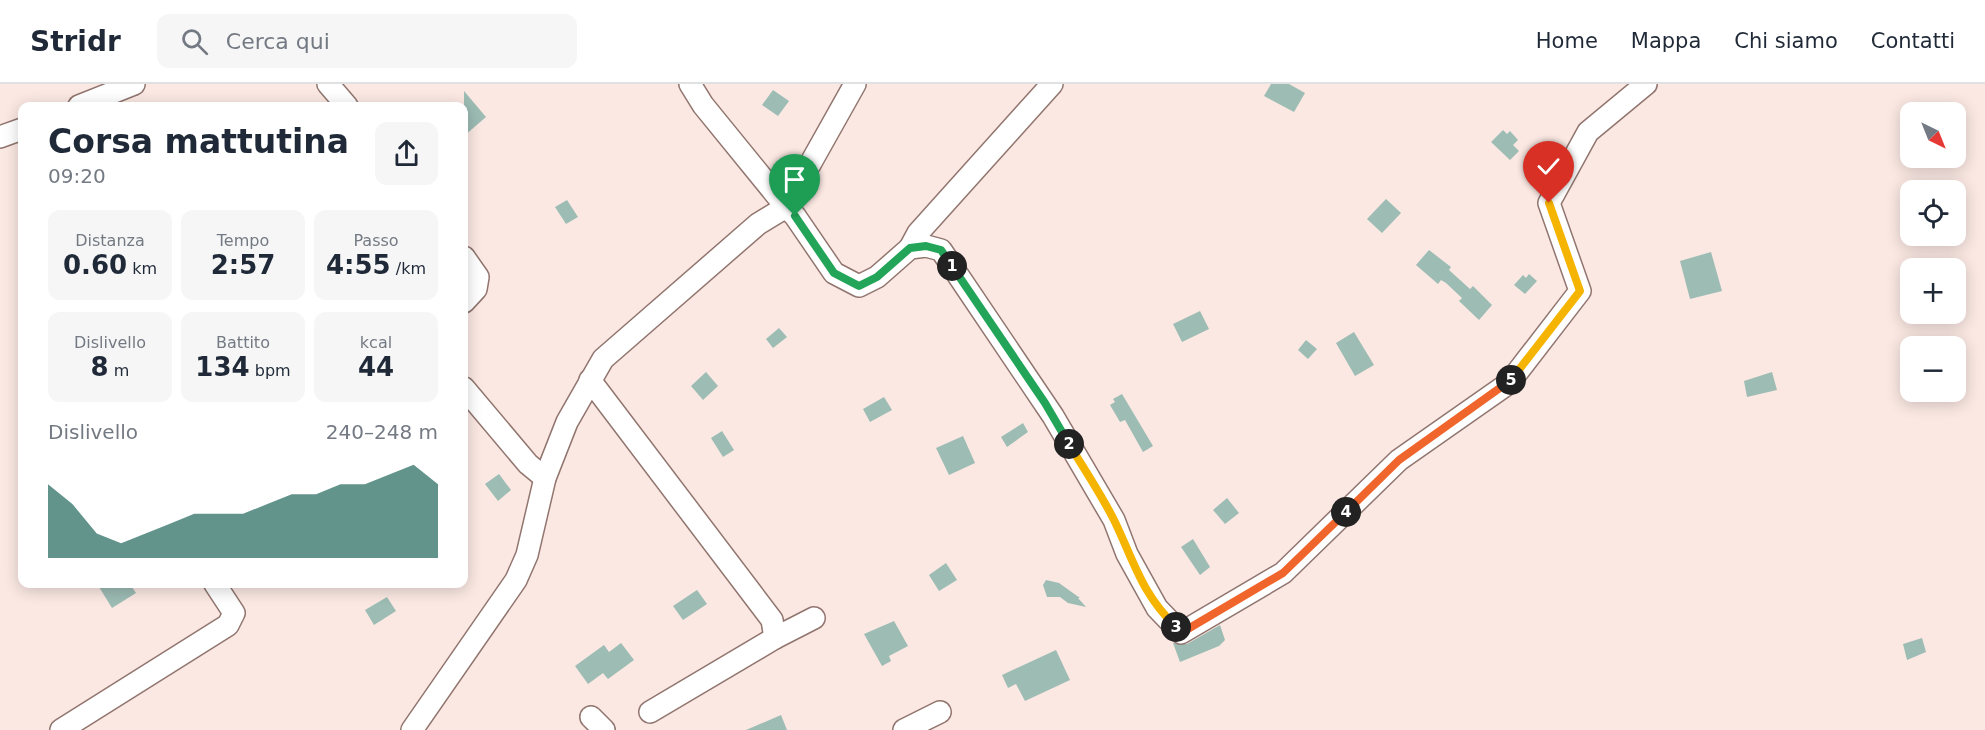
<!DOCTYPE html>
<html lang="it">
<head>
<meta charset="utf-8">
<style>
  body { margin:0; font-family:"DejaVu Sans",sans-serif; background:#f6f6f7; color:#1f2937; height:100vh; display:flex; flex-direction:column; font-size:22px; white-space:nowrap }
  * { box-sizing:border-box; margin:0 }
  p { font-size:20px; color:#747a83 }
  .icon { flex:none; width:33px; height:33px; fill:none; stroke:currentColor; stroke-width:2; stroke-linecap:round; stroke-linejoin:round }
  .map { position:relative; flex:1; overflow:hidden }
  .panel { position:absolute; left:18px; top:18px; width:450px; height:486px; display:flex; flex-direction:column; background:#fff; border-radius:12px; box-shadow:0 3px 15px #0003 }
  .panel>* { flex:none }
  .needle { width:39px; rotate:137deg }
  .controls { position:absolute; left:1900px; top:18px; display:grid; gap:12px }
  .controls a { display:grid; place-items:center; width:66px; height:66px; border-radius:12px; background:#fff; box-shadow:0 3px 15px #0003; font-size:30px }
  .pin { position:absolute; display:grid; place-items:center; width:51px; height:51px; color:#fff; margin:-62px -26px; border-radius:50% 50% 50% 0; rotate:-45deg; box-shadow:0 0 6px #0007 }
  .pin .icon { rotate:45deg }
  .km { position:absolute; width:30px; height:30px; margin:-15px; border-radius:50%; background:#222; color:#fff; font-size:16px; line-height:30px; text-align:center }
  .round { display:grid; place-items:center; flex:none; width:63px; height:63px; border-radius:12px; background:#f6f6f7 }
  .headline { display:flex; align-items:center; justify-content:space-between; height:102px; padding:0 30px }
  h1 { font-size:33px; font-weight:600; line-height:45px }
  .stats { display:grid; grid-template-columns:repeat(3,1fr); gap:9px; height:102px; padding:6px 30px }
  .stats div { display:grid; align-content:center; border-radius:12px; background:#f6f6f7; text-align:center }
  .stats b { font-size:26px; font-weight:600 }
  .stats small { font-size:16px; font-weight:400 }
  .stats p { font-size:16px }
  .chart { height:168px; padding:12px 30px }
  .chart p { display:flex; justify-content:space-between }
  .chart svg { width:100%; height:108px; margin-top:6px; fill:#21675b; opacity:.7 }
  header { display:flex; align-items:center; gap:36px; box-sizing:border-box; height:84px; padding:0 30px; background:#fff; border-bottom:2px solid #e0e1e3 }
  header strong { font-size:28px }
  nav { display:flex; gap:33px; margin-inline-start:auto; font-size:21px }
  .search { width:420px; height:54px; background:#f6f6f7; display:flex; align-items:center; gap:15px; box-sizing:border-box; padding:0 21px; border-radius:12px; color:#747a83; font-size:22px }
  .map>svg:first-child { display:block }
  .building { fill:#9cbcb4 }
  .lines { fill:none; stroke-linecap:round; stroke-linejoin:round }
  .minor-casing { stroke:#91756e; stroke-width:24 }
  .minor { stroke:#fff; stroke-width:21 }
  .split-1-casing { stroke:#fff; stroke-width:12 }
  .split-2-casing { stroke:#fff; stroke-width:12 }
  .split-3-casing { stroke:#fff; stroke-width:12 }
  .split-4-casing { stroke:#fff; stroke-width:12 }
  .split-5-casing { stroke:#fff; stroke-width:12 }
  .split-6-casing { stroke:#fff; stroke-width:12 }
  .split-1 { stroke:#22a559; stroke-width:8 }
  .split-2 { stroke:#22a559; stroke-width:8 }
  .split-3 { stroke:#f5b400; stroke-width:8 }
  .split-4 { stroke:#f0652b; stroke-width:8 }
  .split-5 { stroke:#f0652b; stroke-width:8 }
  .split-6 { stroke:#f5b400; stroke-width:8 }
</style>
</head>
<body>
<header>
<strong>Stridr</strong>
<div class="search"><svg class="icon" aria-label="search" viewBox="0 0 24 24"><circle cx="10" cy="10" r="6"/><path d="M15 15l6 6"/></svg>Cerca qui</div>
<nav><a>Home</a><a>Mappa</a><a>Chi siamo</a><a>Contatti</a></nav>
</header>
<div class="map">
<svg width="1985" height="646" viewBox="0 0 1985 646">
  <rect width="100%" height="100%" fill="#fbe8e3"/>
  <g class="building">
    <polygon points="1271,0 1289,0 1305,9 1294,28 1264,12"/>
    <polygon points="773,6 789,17 778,32 762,21"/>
    <polygon points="464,7 486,33 464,52"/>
    <polygon points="1503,46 1507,50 1510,47 1518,56 1513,61 1519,67 1510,76 1491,58"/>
    <polygon points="1386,115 1401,129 1382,149 1367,135"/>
    <polygon points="567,116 578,133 566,140 555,123"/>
    <polygon points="1429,166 1451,183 1449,186 1470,205 1473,202 1492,221 1479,236 1459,217 1462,214 1446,199 1441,196 1438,200 1416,181"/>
    <polygon points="1711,168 1722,207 1690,215 1680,177"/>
    <polygon points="1529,190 1537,197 1525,210 1514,201 1523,191 1526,194"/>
    <polygon points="1200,227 1209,245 1182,258 1173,240"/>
    <polygon points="779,244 787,253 773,264 766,255"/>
    <polygon points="1354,248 1374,281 1355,292 1336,259"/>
    <polygon points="1306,256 1317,265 1308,275 1298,266"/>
    <polygon points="706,288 718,302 703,316 691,302"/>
    <polygon points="1772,288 1777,306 1747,313 1744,297"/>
    <polygon points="1122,310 1153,362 1143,368 1125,336 1120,338 1110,321 1115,318 1113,315"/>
    <polygon points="884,313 892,326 870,338 863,325"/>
    <polygon points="1023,339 1028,348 1007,363 1001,353"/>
    <polygon points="722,347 734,366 723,373 711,354"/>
    <polygon points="963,352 975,379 949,391 936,364"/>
    <polygon points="499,390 511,406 498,417 485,400"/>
    <polygon points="1227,414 1239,429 1225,440 1213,426"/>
    <polygon points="1193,455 1210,483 1200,491 1181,463"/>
    <polygon points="946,479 957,496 939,507 929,491"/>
    <polygon points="1046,496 1059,499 1080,514 1078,514 1086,523 1068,519 1060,513 1047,513 1043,501"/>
    <polygon points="106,500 130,500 136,509 112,524 99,503"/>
    <polygon points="697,506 707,520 683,536 673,522"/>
    <polygon points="387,513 396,527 374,541 365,526"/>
    <polygon points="894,537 908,562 889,572 891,577 882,582 864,550"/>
    <polygon points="1220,541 1225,556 1219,562 1180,578 1173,559 1187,560"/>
    <polygon points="1922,554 1926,568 1907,576 1903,560"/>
    <polygon points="621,559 634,576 608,595 603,589 588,600 575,582 604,561 609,568"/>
    <polygon points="1056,566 1070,596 1025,617 1016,600 1008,604 1002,591"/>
    <polygon points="781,631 787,646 746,646"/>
  </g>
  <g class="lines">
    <defs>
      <g id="minor">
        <polyline points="328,0 347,22"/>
        <polyline points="690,0 703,21 786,123 855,0"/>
        <polyline points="79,22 134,0"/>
        <polyline points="0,53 22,45"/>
        <polyline points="910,164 918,149 1052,0"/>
        <polyline points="464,173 478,193 476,205 464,218"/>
        <polyline points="590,296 772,536 775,554"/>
        <polyline points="464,304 528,380 545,394"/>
        <polyline points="650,628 775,554 814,534"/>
        <polyline points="591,633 604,646"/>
        <polyline points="61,646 228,541 234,529 215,500"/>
        <polyline points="412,646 516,496 527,471 545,394 567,338 603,275 758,140 786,123 795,132 834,189 859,202 877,193 910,164 926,162 941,166 1053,332 1114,436 1127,470 1157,524 1181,549 1283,489 1399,376 1509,299 1580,207 1549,119 1588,48 1646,0"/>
        <polyline points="904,646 940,628"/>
      </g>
    </defs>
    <use href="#minor" class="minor-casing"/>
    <use href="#minor" class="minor"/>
  </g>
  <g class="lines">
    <defs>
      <polyline id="split-1" points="795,132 834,189 859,202 877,193 910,164 926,162 941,166 952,182"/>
      <polyline id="split-2" points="952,182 1045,319 1069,360"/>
      <path id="split-3" d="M1069 360C1084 385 1101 410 1114 436 1134 477 1141 509 1176 543"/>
      <polyline id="split-4" points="1176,543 1181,549 1283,489 1346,428"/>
      <polyline id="split-5" points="1346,428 1399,376 1511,296"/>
      <polyline id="split-6" points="1511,296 1580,207 1549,119"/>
    </defs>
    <use href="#split-1" class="split-1-casing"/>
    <use href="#split-2" class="split-2-casing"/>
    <use href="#split-3" class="split-3-casing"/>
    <use href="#split-4" class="split-4-casing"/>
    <use href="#split-5" class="split-5-casing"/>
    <use href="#split-6" class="split-6-casing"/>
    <use href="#split-1" class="split-1"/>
    <use href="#split-2" class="split-2"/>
    <use href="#split-3" class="split-3"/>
    <use href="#split-4" class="split-4"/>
    <use href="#split-5" class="split-5"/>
    <use href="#split-6" class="split-6"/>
  </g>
</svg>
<div class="controls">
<a><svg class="needle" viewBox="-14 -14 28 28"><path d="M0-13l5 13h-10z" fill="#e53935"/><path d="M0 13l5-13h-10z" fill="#747a83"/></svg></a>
<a><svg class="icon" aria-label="locate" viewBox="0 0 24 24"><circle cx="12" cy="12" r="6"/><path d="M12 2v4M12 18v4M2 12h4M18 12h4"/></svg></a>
<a>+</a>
<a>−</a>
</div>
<div class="pin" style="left:795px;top:132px;background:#1e9e55"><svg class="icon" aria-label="arrive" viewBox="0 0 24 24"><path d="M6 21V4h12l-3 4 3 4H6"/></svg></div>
<div class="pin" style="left:1549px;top:119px;background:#d93025"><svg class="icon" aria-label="check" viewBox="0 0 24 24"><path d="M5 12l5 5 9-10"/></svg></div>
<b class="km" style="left:952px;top:182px">1</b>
<b class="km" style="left:1069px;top:360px">2</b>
<b class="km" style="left:1176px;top:543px">3</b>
<b class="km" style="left:1346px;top:428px">4</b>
<b class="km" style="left:1511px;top:296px">5</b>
<section class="panel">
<div class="headline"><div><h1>Corsa mattutina</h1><p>09:20</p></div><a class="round"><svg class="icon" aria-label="share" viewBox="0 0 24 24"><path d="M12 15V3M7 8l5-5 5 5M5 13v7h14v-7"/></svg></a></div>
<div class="stats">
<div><p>Distanza</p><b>0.60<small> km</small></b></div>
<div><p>Tempo</p><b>2:57</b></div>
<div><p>Passo</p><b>4:55<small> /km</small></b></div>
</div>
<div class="stats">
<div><p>Dislivello</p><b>8<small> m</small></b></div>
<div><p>Battito</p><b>134<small> bpm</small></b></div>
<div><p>kcal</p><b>44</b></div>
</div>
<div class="chart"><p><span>Dislivello</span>240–248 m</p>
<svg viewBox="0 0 160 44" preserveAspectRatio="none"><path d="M0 44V14L10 22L20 34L30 38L40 34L50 30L60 26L70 26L80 26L90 22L100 18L110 18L120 14L130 14L140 10L150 6L160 14V44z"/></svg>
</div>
</section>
</div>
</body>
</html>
